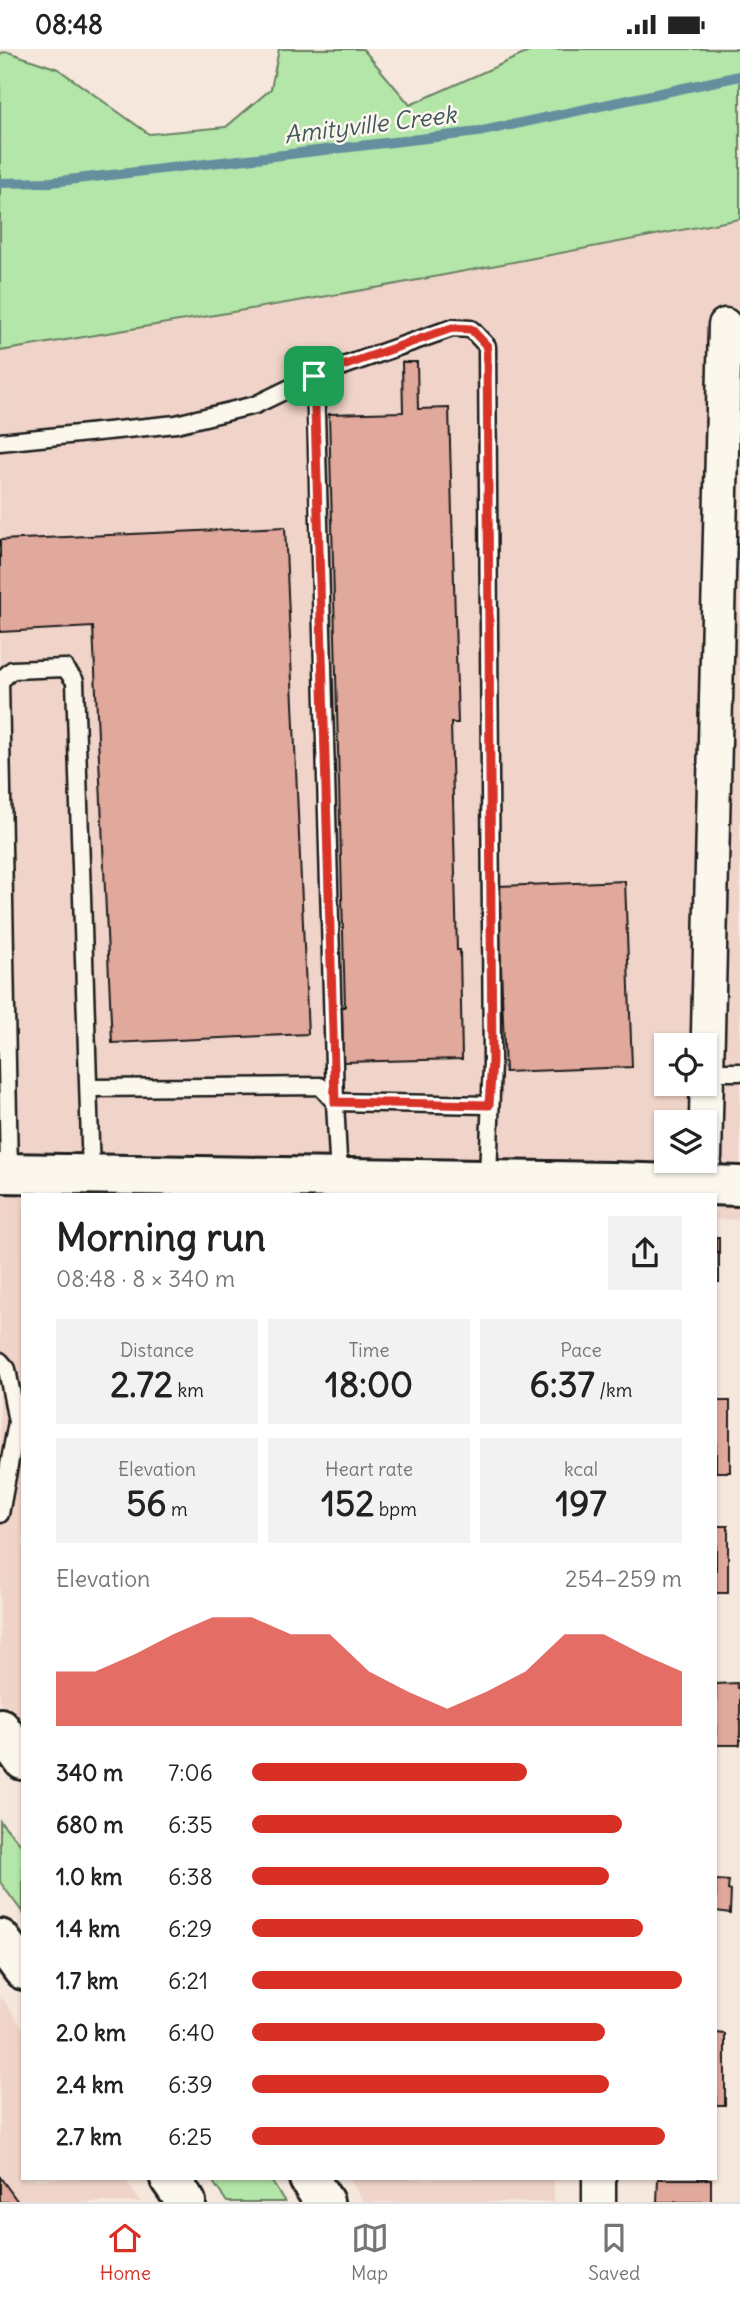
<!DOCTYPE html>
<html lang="en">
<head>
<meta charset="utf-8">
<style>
  body { margin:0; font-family:Delius,sans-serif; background:#f2f2f2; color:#222; height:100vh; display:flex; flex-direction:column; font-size:26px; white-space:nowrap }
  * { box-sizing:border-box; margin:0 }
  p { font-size:23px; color:#767676 }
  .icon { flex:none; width:38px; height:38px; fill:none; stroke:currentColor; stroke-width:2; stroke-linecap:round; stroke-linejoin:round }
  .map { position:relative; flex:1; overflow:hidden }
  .side { position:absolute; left:21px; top:1144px; width:696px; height:987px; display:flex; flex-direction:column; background:#fff; border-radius:0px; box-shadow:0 2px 5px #0004 }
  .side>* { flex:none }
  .fabs { position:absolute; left:654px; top:984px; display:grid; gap:14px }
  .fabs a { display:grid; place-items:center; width:63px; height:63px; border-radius:0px; background:#fff; box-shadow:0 2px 5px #0004; font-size:35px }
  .pin { position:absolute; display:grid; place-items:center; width:60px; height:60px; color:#fff; margin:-30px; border-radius:14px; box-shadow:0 4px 10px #0006 }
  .round { display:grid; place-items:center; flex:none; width:74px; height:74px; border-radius:0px; background:#f2f2f2 }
  .headline { display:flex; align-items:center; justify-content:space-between; height:119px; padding:0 35px }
  h1 { font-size:38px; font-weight:700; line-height:52px }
  .metrics { display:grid; grid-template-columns:repeat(3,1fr); gap:10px; height:119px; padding:7px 35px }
  .metrics div { display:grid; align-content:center; border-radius:0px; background:#f2f2f2; text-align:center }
  .metrics b { font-size:35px; font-weight:700 }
  .metrics small { font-size:19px; font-weight:400 }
  .metrics p { font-size:19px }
  .chart { height:196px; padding:14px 35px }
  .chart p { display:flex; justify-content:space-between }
  .chart svg { width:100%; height:126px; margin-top:7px; fill:#d93025; opacity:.7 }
  ul { padding:0 35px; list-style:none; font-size:23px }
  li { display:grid; grid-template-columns:112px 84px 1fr; align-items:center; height:52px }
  li i { height:18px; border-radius:9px; background:#d93025 }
  .status { display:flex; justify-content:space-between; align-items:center; height:49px; padding:0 35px; background:#fff; direction:ltr }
  .status svg { height:19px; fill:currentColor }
  .tab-bar { display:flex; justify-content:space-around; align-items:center; height:98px; border-top:2px solid #e0e0e0; background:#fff; font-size:19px; color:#767676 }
  .tab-bar a { display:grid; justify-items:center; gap:4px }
  .tab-bar .selected { color:#d93025 }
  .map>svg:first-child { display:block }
  .built { fill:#f0d4c9; fill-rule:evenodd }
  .green { fill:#b3e6a8; stroke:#688162; stroke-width:2 }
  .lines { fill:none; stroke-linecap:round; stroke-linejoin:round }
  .stream { stroke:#658f9f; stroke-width:10 }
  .building { fill:#e1a89c; stroke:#1c1c1c; stroke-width:2 }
  .lane-casing { stroke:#1c1c1c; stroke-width:21 }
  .street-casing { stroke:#1c1c1c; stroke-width:37 }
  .secondary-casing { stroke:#1c1c1c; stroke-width:44 }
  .highway-casing { stroke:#1c1c1c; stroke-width:44 }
  .lane { stroke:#fbf7ec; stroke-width:16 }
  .street { stroke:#fbf7ec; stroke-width:32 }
  .secondary { stroke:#fbf7ec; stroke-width:38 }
  .highway { stroke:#fbf7ec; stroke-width:38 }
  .route-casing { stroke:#fff; stroke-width:14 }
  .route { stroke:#d93025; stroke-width:9 }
  .labels { text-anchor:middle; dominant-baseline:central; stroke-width:5; stroke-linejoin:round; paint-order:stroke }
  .water-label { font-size:24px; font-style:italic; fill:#40565e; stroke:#fbf7ec }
</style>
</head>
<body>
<div class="status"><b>08:48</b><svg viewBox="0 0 49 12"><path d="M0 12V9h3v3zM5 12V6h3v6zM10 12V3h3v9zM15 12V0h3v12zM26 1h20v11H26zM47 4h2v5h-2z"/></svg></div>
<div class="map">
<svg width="740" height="2153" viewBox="0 0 740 2153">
  <rect width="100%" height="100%" fill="#f6e7dc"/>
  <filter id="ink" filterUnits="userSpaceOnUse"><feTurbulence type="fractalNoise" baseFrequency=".0143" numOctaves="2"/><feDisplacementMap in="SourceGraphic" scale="14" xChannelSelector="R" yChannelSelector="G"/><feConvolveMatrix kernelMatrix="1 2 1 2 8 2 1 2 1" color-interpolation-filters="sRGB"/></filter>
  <g filter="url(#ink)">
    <g class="built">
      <path d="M740 170V1171L716 1170V1146H23V1680L0 1652V302L381 238ZM667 996H705V1034H667ZM667 1073H705V1111H667Z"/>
      <polygon points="0,1946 23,1979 23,2130 125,2130 141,2153 0,2153"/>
      <polygon points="349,2130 554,2130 554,2153 364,2153"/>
    </g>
    <g class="green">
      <polygon points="279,0 363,0 410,56 535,0 740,0 740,170 381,238 0,302 0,4 8,3 58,20 149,85 226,78 271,40"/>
      <polygon points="0,1772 23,1798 23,1864 0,1833"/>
      <polygon points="211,2130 270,2130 285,2153 227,2153"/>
    </g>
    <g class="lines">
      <polyline class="stream" points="0,134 51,133 478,83 740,27"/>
    </g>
    <g class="building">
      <polygon points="402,313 417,313 418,360 449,359 458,674 451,674 457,901 460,901 462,1010 343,1013 342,958 345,958 329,365 403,363"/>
      <polygon points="285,478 308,985 112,994 93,578 0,583 0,491"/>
      <polygon points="625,832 632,1018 505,1023 498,837"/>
      <rect x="716" y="1188" width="3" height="45"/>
      <rect x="716" y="1352" width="14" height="71"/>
      <rect x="716" y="1477" width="12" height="67"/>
      <polygon points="737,1634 738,1639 740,1639 740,1696 716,1696 716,1635"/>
      <polygon points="716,1831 729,1832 728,1841 731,1842 730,1864 716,1862"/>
      <polygon points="716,1984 725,1985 725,2056 716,2056"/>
      <polygon points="0,2128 18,2153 0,2153"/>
      <polygon points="658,2130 711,2130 711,2153 657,2153"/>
    </g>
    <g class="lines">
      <defs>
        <g id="lane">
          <polyline points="315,327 335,1053 339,1129"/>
          <polyline points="0,393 176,375 255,356 315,327 452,279 471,280 487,297 492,1013 488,1131"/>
          <polyline points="707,1023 740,1023"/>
          <polyline points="89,1039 320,1037 335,1053 489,1056"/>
          <polyline points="9,1124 0,632 12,621 65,619 75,632 91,1125"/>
          <polyline points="0,1312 7,1320 17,1373 0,1465"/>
        </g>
        <g id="street">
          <polyline points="705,1108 725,276"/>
          <polyline points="599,2153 599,2130"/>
        </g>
        <polyline id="secondary" points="0,1124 612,1133 740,1137"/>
        <g id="highway">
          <polyline points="0,1679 23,1711"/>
          <polyline points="0,1890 23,1921"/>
          <polyline points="170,2130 186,2153"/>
          <polyline points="309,2130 324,2153"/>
        </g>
      </defs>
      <use href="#lane" class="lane-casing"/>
      <use href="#street" class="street-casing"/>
      <use href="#secondary" class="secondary-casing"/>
      <use href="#highway" class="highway-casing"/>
      <use href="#lane" class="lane"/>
      <use href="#street" class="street"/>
      <use href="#secondary" class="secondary"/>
      <use href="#highway" class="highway"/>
    </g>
  </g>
  <g class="lines" filter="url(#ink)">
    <defs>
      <polygon id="route" points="452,279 471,280 487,297 492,1013 489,1056 335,1053 314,327"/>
    </defs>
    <use href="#route" class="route-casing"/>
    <use href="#route" class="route"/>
  </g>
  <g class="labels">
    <g class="water-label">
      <text transform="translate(370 75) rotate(-7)">Amityville Creek</text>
    </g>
  </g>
</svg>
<div class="fabs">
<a><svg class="icon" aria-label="locate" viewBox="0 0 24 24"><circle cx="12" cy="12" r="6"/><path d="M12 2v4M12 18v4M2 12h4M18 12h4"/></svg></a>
<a><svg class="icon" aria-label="layers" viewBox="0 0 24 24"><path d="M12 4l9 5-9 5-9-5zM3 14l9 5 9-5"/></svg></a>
</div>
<div class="pin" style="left:314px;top:327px;background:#1e9e55"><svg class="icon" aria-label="arrive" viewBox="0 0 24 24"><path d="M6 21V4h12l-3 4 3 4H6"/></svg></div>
<section class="side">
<div class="headline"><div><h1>Morning run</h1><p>08:48 · 8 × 340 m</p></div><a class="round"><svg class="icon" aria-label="share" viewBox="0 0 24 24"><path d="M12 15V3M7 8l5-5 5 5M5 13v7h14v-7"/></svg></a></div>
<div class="metrics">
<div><p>Distance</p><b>2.72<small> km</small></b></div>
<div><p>Time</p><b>18:00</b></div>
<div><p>Pace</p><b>6:37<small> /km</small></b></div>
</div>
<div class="metrics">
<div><p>Elevation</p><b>56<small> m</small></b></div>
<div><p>Heart rate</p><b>152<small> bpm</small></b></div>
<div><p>kcal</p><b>197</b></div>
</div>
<div class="chart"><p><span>Elevation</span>254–259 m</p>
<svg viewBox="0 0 160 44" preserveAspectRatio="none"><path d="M0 44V25L10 25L20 19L30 12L40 6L50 6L60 12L70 12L80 25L90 32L100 38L110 32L120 25L130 12L140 12L150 19L160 25V44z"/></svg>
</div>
<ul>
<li><b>340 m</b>7:06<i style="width:64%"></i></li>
<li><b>680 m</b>6:35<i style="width:86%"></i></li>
<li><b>1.0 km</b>6:38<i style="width:83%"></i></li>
<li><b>1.4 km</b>6:29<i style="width:91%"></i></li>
<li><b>1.7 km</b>6:21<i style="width:100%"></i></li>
<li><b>2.0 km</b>6:40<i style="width:82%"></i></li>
<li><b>2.4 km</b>6:39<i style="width:83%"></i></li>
<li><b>2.7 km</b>6:25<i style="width:96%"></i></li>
</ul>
</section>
</div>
<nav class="tab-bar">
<a class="selected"><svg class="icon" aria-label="home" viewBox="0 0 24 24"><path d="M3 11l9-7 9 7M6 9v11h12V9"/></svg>Home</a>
<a><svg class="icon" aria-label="map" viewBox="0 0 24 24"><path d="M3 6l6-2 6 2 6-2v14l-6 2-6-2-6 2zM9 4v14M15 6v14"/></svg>Map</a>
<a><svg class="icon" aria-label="saved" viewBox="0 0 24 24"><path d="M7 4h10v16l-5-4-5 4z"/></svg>Saved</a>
</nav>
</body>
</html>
